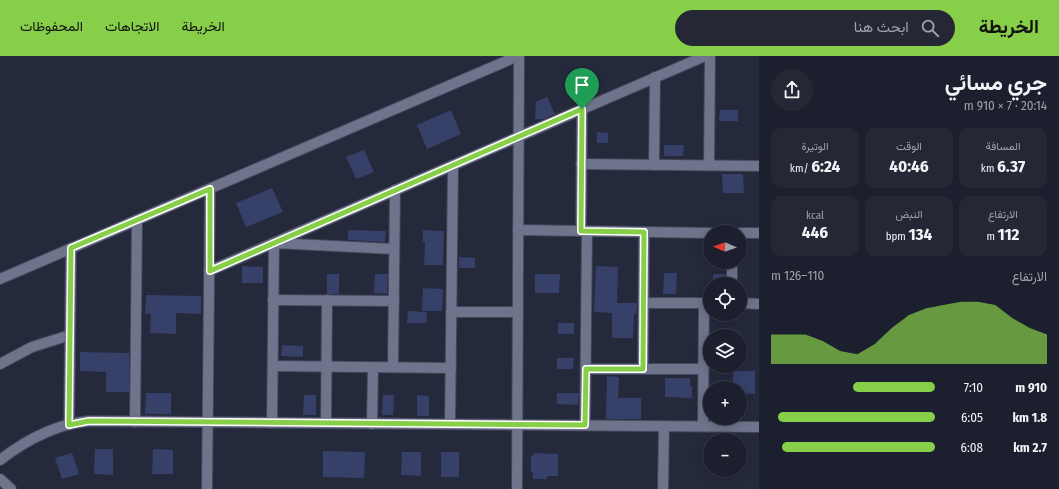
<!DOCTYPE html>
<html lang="ar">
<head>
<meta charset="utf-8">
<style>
  body { margin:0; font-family:"Fira Sans Condensed",Vazirmatn,sans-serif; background:#252735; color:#f1f3f6; direction:rtl; height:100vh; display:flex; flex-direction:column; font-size:15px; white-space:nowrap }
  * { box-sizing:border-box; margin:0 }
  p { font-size:13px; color:#a0a2aa }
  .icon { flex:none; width:22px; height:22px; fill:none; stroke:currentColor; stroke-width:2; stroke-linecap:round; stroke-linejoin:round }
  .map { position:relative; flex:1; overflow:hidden; direction:ltr }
  .details { display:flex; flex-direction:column; background:#1c1f2d; width:300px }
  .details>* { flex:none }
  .needle { width:26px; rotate:272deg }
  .tools { position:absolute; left:703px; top:169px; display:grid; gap:8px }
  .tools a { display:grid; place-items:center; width:44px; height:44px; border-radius:50%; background:#1c1f2d; box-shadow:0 2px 10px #0003,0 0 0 1px #3a3d49; font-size:20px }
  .pin { position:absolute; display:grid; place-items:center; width:34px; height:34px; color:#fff; margin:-41px -17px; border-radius:50% 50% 50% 0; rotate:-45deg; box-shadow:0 0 4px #0007 }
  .pin .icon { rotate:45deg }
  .round { display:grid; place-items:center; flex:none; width:42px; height:42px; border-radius:21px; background:#252735 }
  .head { display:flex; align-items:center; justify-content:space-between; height:68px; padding:0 12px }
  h1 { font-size:22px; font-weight:700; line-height:30px }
  .stats { display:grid; grid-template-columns:repeat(3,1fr); gap:6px; height:68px; padding:4px 12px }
  .stats div { display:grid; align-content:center; border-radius:10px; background:#252735; text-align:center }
  .stats b { font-size:17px; font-weight:700 }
  .stats small { font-size:11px; font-weight:400 }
  .stats p { font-size:11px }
  .chart { height:112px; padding:8px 12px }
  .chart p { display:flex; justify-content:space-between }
  .chart svg { width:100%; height:72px; margin-top:4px; fill:#88cf49; opacity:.7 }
  ul { padding:0 12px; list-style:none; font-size:13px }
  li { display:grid; grid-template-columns:64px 48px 1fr; align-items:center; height:30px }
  li i { height:10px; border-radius:5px; background:#88cf49 }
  header { display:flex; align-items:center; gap:24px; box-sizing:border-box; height:56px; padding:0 20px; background:#88cf49; color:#111 }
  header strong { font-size:19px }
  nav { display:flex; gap:22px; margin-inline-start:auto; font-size:14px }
  .search { width:280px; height:36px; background:#252735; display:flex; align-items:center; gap:10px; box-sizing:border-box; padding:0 14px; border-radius:22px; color:#a0a2aa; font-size:15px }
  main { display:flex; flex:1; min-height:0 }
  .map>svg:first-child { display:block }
  .building { fill:#374069 }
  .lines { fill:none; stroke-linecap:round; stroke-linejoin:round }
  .minor-casing { stroke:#444758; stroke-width:12 }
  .tertiary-casing { stroke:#444758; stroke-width:12 }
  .minor { stroke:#6e748b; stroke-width:10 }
  .tertiary { stroke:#6e748b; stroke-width:10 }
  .route-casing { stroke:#fff; stroke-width:8 }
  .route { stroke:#88cf49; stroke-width:5 }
</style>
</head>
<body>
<header>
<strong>الخريطة</strong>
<div class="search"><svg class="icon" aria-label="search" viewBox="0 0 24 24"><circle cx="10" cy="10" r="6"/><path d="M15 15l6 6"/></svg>ابحث هنا</div>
<nav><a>الخريطة</a><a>الاتجاهات</a><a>المحفوظات</a></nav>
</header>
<main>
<section class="details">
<div class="head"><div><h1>جري مسائي</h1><p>20:14 · 7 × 910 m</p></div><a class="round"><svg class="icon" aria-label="share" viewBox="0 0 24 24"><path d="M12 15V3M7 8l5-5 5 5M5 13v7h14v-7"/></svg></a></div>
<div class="stats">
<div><p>المسافة</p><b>6.37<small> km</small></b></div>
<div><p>الوقت</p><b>40:46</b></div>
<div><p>الوتيرة</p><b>6:24<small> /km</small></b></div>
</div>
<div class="stats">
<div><p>الارتفاع</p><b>112<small> m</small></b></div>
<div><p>النبض</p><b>134<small> bpm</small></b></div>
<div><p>kcal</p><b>446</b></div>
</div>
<div class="chart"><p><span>الارتفاع</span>110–126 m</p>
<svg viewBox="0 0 160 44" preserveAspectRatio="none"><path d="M0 44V26L10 26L20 26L30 30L40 36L50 38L60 32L70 22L80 14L90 10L100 8L110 6L120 6L130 8L140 16L150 22L160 26V44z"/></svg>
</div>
<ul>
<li><b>910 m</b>7:10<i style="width:50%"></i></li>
<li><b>1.8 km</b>6:05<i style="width:96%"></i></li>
<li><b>2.7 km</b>6:08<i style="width:93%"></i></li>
</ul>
</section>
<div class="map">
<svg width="759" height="433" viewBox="0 0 759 433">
  <rect width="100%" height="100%" fill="#25293c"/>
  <g class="building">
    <polygon points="547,41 555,58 543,63 535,63 536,46"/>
    <polygon points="451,54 461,78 427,93 417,69"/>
    <polygon points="720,54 738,54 738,65 719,65"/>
    <polygon points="597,76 608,77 608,87 597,87"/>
    <polygon points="664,89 684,89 683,100 664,100"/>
    <polygon points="364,94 374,116 356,123 346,101"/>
    <polygon points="722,118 743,118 744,137 723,137"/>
    <polygon points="272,132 283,156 246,171 236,147"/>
    <polygon points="348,174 386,175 385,186 348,184"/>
    <polygon points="423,174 444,175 443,209 424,209 425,186 423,186"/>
    <polygon points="459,201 475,202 475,212 459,212"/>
    <polygon points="242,210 263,211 263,227 242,227"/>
    <polygon points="596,210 618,211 617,247 637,247 636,258 634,258 633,282 612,282 612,257 594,256"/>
    <polygon points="664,217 677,217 676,238 663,238"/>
    <rect x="327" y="218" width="12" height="20"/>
    <polygon points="375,218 388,218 387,238 374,237"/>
    <polygon points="535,218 560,218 559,237 535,237"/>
    <polygon points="713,218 726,218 725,228 713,228"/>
    <polygon points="423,232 443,233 442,255 422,255"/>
    <polygon points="146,239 201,240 201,258 176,257 176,278 150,277 151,258 145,258"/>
    <polygon points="408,255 427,256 426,267 407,267"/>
    <rect x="558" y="267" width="16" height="11"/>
    <polygon points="282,289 303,290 303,301 281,300"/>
    <polygon points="80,296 129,297 129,336 106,336 106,316 80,315"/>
    <polygon points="557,302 574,302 573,313 557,313"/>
    <polygon points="733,315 755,315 755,338 740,337 740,332 733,332"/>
    <polygon points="607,320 619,321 618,342 641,342 641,363 606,363"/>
    <polygon points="665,322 690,322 690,330 692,330 692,342 665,341"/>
    <polygon points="146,337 171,337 171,358 145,358"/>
    <polygon points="557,337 579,337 578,349 557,348"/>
    <polygon points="304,339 316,339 316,359 303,359"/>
    <polygon points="383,339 394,339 393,359 382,359"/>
    <polygon points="417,339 429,340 429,360 417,360"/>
    <polygon points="95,393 113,393 113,419 94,418"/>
    <polygon points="153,393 173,394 173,418 152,418"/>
    <polygon points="323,395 365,396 364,422 323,421"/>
    <polygon points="402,396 421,396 421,420 401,419"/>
    <rect x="441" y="396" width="18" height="25"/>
    <polygon points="72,397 79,418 62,423 55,402"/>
    <polygon points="534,397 558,398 558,420 547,420 547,423 533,423 533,416 531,416 531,400 534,400"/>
  </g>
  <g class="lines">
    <defs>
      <g id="minor">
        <polyline points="581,108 759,110"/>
        <polyline points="654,109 655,21"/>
        <polyline points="709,109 710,0"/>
        <polyline points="518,174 710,177"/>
        <polyline points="581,175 582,53"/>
        <polyline points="740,177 759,177"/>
        <polyline points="209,215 705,0"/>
        <polyline points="732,228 732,206"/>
        <polyline points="273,244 394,245"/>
        <polyline points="644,247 710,247"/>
        <polyline points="740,247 759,248"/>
        <polyline points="451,256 518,256"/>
        <polyline points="0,308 32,291 70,279"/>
        <polyline points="273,310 451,312"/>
        <polyline points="393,311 395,134"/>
        <polyline points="586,313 703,313"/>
        <polyline points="643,313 644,176"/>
        <polyline points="135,366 137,164"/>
        <polyline points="272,367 274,187 394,193"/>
        <polyline points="326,367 327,244"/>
        <polyline points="372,368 373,311"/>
        <polyline points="450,368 453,109"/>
        <polyline points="69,369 71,192"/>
        <polyline points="585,369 587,175"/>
        <polyline points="703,370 704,247"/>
        <path d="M0 404C26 384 56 368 89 365L759 371"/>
        <polyline points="0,423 11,433"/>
        <polyline points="207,433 210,133"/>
        <polyline points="517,433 519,0"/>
        <polyline points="663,433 664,370"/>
      </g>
      <polyline id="tertiary" points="0,223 518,0"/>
    </defs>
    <use href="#minor" class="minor-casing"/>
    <use href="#tertiary" class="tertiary-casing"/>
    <use href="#minor" class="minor"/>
    <use href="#tertiary" class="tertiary"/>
  </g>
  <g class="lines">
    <defs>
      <polygon id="route" points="582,53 581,175 644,176 643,313 586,313 585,369 89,365 69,369 71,192 210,133 210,215"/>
    </defs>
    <use href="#route" class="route-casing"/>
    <use href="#route" class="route"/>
  </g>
</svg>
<div class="tools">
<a><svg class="needle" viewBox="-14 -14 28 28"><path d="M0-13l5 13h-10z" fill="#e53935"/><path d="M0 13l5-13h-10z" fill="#a0a2aa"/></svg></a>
<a><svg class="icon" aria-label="locate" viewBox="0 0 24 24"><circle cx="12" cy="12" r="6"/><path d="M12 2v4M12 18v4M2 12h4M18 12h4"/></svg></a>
<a><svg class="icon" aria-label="layers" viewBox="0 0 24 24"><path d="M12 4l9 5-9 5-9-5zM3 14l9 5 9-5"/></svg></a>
<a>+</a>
<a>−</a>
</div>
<div class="pin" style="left:582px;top:53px;background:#1e9e55"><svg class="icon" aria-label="arrive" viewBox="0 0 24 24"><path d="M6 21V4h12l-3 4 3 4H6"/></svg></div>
</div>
</main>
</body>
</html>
